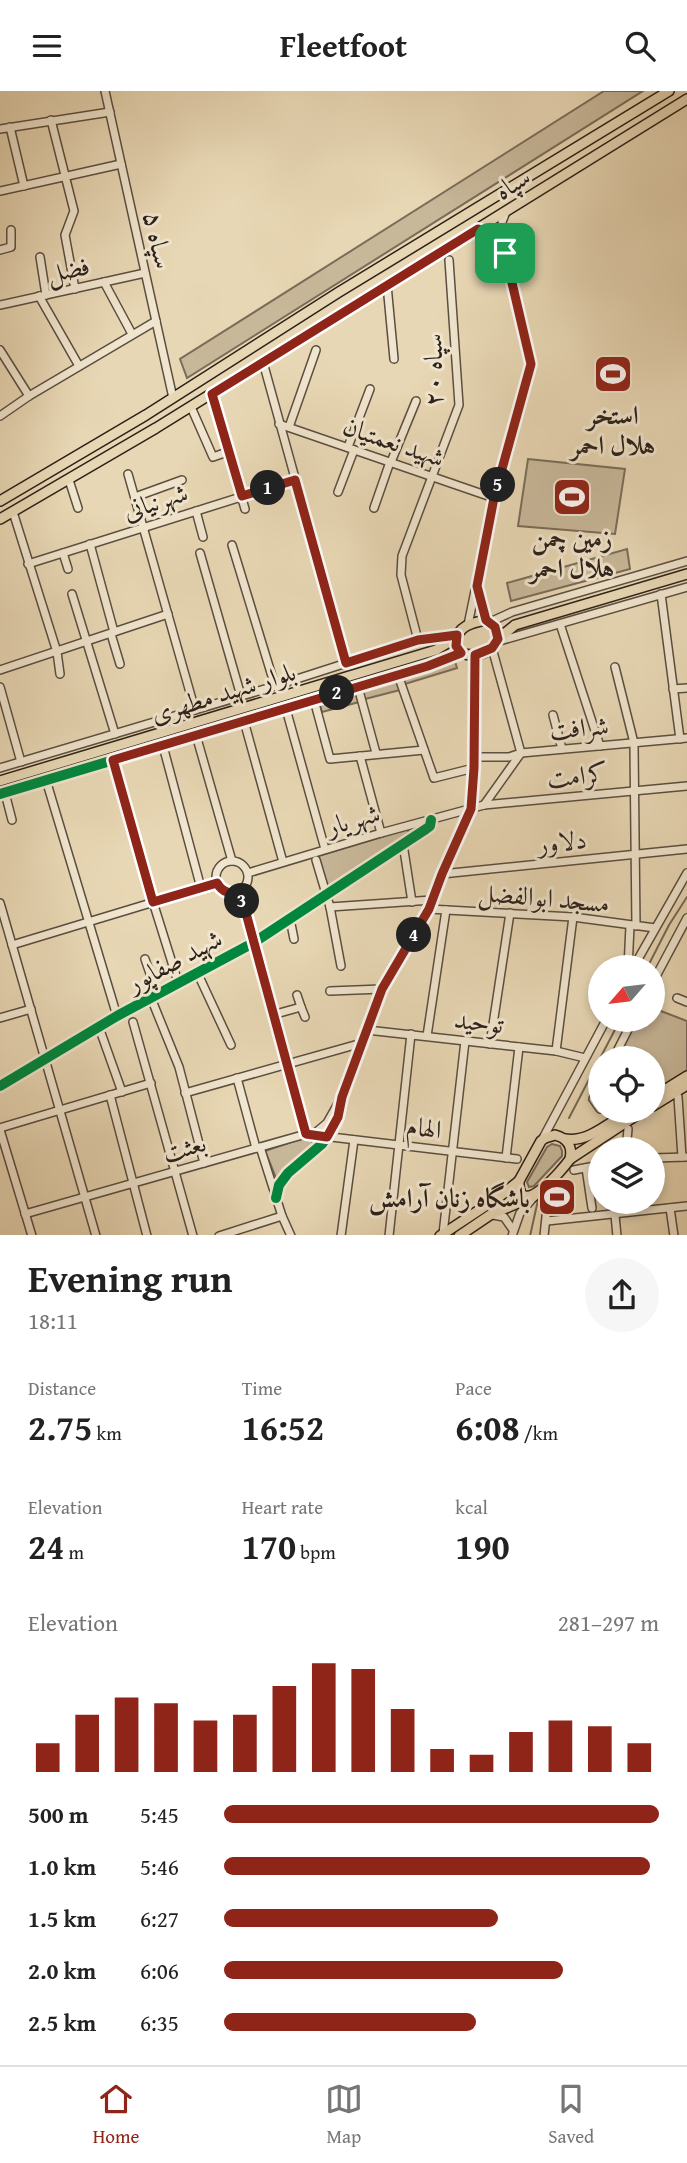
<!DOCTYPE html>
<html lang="en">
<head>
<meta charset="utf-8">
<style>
  body { margin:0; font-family:"Gentium Book Plus",Amiri,serif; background:#f6f6f6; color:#222; height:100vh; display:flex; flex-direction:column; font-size:26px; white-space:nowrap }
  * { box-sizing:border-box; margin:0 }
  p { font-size:23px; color:#767676 }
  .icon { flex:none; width:38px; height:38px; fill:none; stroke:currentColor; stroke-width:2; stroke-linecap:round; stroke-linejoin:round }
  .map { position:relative; height:1144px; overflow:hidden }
  .side { display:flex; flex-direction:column; background:#fff; flex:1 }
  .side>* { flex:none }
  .needle { width:46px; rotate:242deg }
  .fabs { position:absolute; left:588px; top:864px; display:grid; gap:14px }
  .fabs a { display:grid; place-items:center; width:77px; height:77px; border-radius:50%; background:#fff; box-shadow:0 4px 10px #0003; font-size:35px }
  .pin { position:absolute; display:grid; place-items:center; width:60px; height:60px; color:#fff; margin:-30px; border-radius:14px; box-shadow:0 4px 10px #0006 }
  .km { position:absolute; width:35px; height:35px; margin:-18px; border-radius:50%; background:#222; color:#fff; font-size:19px; line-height:35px; text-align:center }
  .round { display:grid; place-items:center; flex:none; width:74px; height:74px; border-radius:37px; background:#f6f6f6 }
  .summary { display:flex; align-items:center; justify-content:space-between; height:119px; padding:0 28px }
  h1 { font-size:38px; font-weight:600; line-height:52px }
  .stats { display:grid; grid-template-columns:repeat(3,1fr); gap:10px; height:119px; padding:7px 28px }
  .stats div { display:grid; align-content:center }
  .stats b { font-size:35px; font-weight:600 }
  .stats small { font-size:19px; font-weight:400 }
  .stats p { font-size:19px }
  .chart { height:196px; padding:14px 28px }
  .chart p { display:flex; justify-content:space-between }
  .chart svg { width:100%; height:126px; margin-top:7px; stroke:#8f2418; stroke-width:6 }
  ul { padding:0 28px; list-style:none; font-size:23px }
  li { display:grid; grid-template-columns:112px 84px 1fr; align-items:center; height:52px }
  li i { height:18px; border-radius:9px; background:#8f2418 }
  header { display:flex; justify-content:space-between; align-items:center; height:91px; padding:0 28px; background:#fff; font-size:32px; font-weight:600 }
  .menu { display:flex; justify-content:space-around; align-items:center; height:98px; border-top:2px solid #e0e0e0; background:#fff; font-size:19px; color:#767676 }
  .menu a { display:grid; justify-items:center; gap:4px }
  .menu .on { color:#8f2418 }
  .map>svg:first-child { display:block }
  .green { fill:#c8b89a; stroke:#7a6c5a; stroke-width:2 }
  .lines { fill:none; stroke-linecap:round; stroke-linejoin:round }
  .stream { stroke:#766956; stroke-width:2 }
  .minor-casing { stroke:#5b4e40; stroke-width:10 }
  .major-casing { stroke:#2c2119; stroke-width:12 }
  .minor { stroke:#f0e5ce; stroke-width:7 }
  .major { stroke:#e8d7b4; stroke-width:9 }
  .cycleway-casing { stroke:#f0e5ce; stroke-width:15 }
  .cycleway { stroke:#00873e; stroke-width:10 }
  .route-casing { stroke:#fff; stroke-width:14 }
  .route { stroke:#8f2418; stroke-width:9 }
  .labels { text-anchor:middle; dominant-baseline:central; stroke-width:6; stroke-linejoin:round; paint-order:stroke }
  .street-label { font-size:26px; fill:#2c2119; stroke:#f0e5ce }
  .poi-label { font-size:26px; font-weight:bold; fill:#2c2119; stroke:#f0e5ce }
</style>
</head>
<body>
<header><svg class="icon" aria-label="menu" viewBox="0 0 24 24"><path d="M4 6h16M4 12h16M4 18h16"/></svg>Fleetfoot<svg class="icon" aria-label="search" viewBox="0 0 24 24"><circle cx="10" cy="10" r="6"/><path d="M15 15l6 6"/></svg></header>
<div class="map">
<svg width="687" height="1145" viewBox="0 0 687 1145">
  <rect width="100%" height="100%" fill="#e8d7b4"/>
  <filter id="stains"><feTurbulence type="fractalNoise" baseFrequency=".00286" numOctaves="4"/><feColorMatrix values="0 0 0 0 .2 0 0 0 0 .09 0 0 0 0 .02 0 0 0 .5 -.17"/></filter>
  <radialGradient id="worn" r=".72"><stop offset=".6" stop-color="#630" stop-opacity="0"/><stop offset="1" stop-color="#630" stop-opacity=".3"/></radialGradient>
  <g class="green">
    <polygon points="604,0 643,0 187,287 180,268"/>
    <polygon points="528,368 625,378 615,443 518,435"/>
    <polygon points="627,458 630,478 511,510 507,492"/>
    <polygon points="454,567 457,577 405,593 403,585"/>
    <polygon points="397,588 400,599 365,608 362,598"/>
    <polygon points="355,601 359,611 322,621 319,611"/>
    <polygon points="408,738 409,745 328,799 318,765"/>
    <polygon points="653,917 687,930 687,982 653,1002 653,968 616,968 637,929 653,929"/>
    <polygon points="309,1045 315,1056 276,1087 265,1060"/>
    <polygon points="552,1053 560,1055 562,1060 562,1065 534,1095 529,1096 527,1091 547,1056"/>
  </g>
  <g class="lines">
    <g class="stream">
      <polyline points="647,877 669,834 687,806"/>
      <polyline points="569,1027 620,929"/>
      <polyline points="530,1145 538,1109"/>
    </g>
    <defs>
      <g id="minor">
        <polyline points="105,0 173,307"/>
        <polyline points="51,29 74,120 65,144 75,198"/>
        <polyline points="10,36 24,95"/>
        <polyline points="0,38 110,21"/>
        <polyline points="0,100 121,73"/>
        <polyline points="478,138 492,143 502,159"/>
        <polyline points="0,159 11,156 11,139"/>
        <polyline points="40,166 46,204"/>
        <polyline points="104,191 132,243"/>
        <polyline points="387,194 394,268"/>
        <polyline points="39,205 79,275"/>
        <polyline points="0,214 145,182"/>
        <polyline points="0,259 29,305"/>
        <polyline points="263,271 346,572"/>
        <polyline points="212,303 245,418"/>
        <polyline points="191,316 213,366 230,360"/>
        <polyline points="0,325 29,305 156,230"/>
        <polyline points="279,333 494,407"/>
        <polyline points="289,336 316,259"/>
        <polyline points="348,356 370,298"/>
        <polyline points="391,371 416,310"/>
        <polyline points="128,383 195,619"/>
        <polyline points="69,389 78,417"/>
        <polyline points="338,401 354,359"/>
        <polyline points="135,406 182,389"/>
        <polyline points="374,417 390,371"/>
        <polyline points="196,420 203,446"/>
        <polyline points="13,421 57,561 60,583"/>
        <polyline points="90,453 114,541"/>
        <polyline points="232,454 275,595"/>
        <polyline points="63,462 68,478"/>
        <polyline points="200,462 241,605"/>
        <polyline points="28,473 295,389"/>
        <polyline points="478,495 486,529"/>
        <polyline points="72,503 115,643"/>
        <polyline points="661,503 680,648"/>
        <polyline points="490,531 512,521 687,470"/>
        <polyline points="560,533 600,655"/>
        <polyline points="468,534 494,407 531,273 504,162 502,131 506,121"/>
        <polyline points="111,543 120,573"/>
        <polyline points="418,549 401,484 402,465 459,314 449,169"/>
        <polyline points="496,551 687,496"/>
        <polyline points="615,576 634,652"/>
        <polyline points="0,579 168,523"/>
        <polyline points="398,584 434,687 474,677"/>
        <polyline points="0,596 21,671"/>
        <polyline points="358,596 376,662"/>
        <polyline points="673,598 687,597"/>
        <polyline points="314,609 330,668 424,659"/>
        <polyline points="286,618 325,758"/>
        <polyline points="553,624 562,658"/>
        <polyline points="244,630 283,771"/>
        <polyline points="196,644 232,770"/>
        <polyline points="163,655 201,797"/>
        <polyline points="634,656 636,835"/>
        <polyline points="360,665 381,742"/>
        <polyline points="474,666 509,666 521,662 687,647"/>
        <polyline points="113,669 153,811 178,891"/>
        <polyline points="0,677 275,595 418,549 457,543"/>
        <polyline points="46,689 117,925"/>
        <polyline points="5,702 12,729"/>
        <polyline points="0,703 428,575 461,562"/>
        <polyline points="484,714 521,662 492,557"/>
        <polyline points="403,753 412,811"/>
        <polyline points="316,769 330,816 341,875"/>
        <circle cx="232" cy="786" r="16"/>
        <polyline points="248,782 381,742 484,714 687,695"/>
        <polyline points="442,783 687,758"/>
        <polyline points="240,800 306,1043"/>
        <polyline points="0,812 96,1145"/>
        <polyline points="330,816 432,809"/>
        <polyline points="429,818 573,826 655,837"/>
        <polyline points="290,828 294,848"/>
        <polyline points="12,854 217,792"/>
        <polyline points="145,868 157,903"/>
        <polyline points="628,877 630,835"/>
        <polyline points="633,877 687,782"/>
        <polyline points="197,881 231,954"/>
        <polyline points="653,891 687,827"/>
        <polyline points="330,900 382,898"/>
        <polyline points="151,907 179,976 204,1072"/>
        <polyline points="677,907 687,911"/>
        <polyline points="301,916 305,926"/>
        <polyline points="272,924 301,916 297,904"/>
        <polyline points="0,927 31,918"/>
        <polyline points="133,931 193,1145"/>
        <polyline points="367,939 556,960 585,967"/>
        <polyline points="101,942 122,1001"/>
        <polyline points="427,945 446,819"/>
        <polyline points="490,953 510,822"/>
        <polyline points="556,960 573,826"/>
        <polyline points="613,968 633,929"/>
        <polyline points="237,987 256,1057"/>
        <polyline points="600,992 593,1008 600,1018"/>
        <polyline points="0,995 117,925 253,852 426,738 430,735 431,729"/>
        <polyline points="185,1002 362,952"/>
        <polyline points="110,1004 147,1145"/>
        <polyline points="678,1006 682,1066"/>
        <polyline points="0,1037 151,992"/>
        <polyline points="0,1039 32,1145"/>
        <polyline points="314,1043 327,1032 340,1009"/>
        <polyline points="542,1049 606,929"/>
        <polyline points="260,1056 282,1125 291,1145"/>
        <polyline points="626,1059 628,1038"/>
        <polyline points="506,1067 519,956"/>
        <polyline points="653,1067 687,1066"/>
        <polyline points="586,1077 592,1117"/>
        <polyline points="574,1079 600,1074"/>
        <polyline points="544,1097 547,1116 544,1145"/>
        <polyline points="276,1107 279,1094 288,1082 322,1053 336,1032 342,1006 382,898 429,818 442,783 471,717 474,677 475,564"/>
        <polyline points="670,1117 674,1145"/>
        <polyline points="25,1123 306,1043 517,1068"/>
        <polyline points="493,1124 504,1126 513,1139"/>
        <polyline points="615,1124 617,1145"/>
        <polyline points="547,1130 687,1115"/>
        <polyline points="443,1143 465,950"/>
        <polyline points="219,1145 282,1125"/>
        <polyline points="341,1145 354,1049"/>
        <polyline points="389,1145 411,943"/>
        <polyline points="512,1145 520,1122 534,1106"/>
      </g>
      <g id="major">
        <polyline points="0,410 146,324 339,201 669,0"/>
        <polyline points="0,428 156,337 687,8"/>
        <path d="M486 529 498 540C499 560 478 568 461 562L455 551C459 534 472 532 486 529Z"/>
        <polyline points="498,548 515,534 687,483"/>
        <polyline points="0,690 436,559 456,547"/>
        <polyline points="653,1006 687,985"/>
        <polyline points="653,1015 687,994"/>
        <path d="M555 1044C567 1047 573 1056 570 1068 563 1078 518 1131 519 1090L541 1050 545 1047Z"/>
        <path d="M565 1048C588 1052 610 1031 629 1020"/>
        <polyline points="570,1068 643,1020"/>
        <polyline points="440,1145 499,1106 519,1090"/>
        <polyline points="459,1145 490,1124 534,1105"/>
      </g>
    </defs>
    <use href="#minor" class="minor-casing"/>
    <use href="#major" class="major-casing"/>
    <use href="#minor" class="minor"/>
    <use href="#major" class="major"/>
    <defs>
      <g id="cycleway">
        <polyline points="0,703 428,575 461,562"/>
        <polyline points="0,995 117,925 253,852 426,738 430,735 431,729"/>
        <polyline points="276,1107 279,1094 288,1082 322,1053 336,1032 342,1006 382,898 429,818 442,783 471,717 474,677 475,564"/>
      </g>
    </defs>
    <use href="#cycleway" class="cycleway-casing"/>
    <use href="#cycleway" class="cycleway"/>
  </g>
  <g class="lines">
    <defs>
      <path id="route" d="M478 138 492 143 505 162 531 273 494 407 477 495 486 529 495 536 498 548 492 557 475 564 474 677 471 718 442 783 429 818 382 898 342 1006 338 1026 327 1046 306 1043 240 800C230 804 222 801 217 792L153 811 113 669 428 575 461 562 456 555 457 544 418 549 346 572 295 389 242 405 212 303Z"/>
    </defs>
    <use href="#route" class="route-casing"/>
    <use href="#route" class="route"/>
  </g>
  <defs>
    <symbol id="stadium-square" viewBox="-11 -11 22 22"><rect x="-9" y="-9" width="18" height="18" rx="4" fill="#8f2418" stroke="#f0e5ce"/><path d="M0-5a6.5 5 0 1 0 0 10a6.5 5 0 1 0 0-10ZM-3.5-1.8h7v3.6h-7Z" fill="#fff"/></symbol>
  </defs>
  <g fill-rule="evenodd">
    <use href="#stadium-square" x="591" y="261" width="44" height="44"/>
    <use href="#stadium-square" x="550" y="384" width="44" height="44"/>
    <use href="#stadium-square" x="535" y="1084" width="44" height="44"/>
  </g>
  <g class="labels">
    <g class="street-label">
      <text transform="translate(512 92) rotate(-32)">سپاه</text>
      <text transform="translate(159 149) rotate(78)">سپاه ۵</text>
      <text transform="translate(68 178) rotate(-12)">فضل</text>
      <text transform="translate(432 279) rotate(-90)">سپاه ۲۰</text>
      <text transform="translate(394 350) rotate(19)">شهید نعمتیان</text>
      <text transform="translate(155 410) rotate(-18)">شهرنیانی</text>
      <text transform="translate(223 601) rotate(-17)">بلوار شهید مطهری</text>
      <text transform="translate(579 636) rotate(-5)">شرافت</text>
      <text transform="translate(577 684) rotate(-5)">کرامت</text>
      <text transform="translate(353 728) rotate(-16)">شهریار</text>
      <text transform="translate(562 750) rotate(-6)">دلاور</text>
      <text transform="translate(544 806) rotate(5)">مسجد ابوالفضل</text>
      <text transform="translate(174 869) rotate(-28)">شهید صفاپور</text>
      <text transform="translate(479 930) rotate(7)">توحید</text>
      <text transform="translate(424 1036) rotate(7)">الهام</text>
      <text transform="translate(184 1056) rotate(-16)">بعثت</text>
    </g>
    <g class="poi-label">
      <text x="613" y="323">استخر<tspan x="613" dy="30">هلال احمر</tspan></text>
      <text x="572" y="446">زمین چمن<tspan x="572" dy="30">هلال احمر</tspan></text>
      <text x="530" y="1106" text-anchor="end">باشگاه زنان آرامش</text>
    </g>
  </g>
  <rect width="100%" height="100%" filter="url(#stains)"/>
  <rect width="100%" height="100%" fill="url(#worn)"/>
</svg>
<div class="fabs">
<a><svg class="needle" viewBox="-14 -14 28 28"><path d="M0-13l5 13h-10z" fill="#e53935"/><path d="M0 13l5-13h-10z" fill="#767676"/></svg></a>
<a><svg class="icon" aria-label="locate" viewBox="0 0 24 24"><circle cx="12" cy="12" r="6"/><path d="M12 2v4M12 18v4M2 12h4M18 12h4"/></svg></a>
<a><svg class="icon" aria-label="layers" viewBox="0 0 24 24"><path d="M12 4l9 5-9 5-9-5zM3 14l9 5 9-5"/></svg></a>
</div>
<div class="pin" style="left:505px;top:162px;background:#1e9e55"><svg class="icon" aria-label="arrive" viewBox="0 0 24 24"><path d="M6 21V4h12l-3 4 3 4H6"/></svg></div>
<b class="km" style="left:268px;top:397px">1</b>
<b class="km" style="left:337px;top:602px">2</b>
<b class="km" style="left:242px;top:810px">3</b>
<b class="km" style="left:414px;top:844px">4</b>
<b class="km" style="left:498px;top:394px">5</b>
</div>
<section class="side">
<div class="summary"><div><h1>Evening run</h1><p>18:11</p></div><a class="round"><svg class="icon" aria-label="share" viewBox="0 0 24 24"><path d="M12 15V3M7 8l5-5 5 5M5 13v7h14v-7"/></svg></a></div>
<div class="stats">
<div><p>Distance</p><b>2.75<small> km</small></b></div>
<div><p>Time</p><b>16:52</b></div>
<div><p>Pace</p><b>6:08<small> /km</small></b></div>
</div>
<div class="stats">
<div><p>Elevation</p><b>24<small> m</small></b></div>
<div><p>Heart rate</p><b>170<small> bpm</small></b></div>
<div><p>kcal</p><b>190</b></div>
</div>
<div class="chart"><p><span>Elevation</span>281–297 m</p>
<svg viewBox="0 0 160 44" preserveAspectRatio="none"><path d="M5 44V34M15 44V24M25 44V18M35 44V20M45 44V26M55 44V24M65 44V14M75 44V6M85 44V8M95 44V22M105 44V36M115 44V38M125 44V30M135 44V26M145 44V28M155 44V34"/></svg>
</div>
<ul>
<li><b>500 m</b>5:45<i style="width:100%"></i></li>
<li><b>1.0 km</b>5:46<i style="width:98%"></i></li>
<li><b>1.5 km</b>6:27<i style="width:63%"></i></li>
<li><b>2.0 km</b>6:06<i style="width:78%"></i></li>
<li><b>2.5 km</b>6:35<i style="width:58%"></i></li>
</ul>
</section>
<nav class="menu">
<a class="on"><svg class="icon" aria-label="home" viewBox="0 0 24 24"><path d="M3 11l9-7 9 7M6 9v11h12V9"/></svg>Home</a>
<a><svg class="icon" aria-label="map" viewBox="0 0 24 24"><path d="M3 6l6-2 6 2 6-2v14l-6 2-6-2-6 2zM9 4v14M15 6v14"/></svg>Map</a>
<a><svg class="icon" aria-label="saved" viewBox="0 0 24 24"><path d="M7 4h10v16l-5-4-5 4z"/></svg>Saved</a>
</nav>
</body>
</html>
